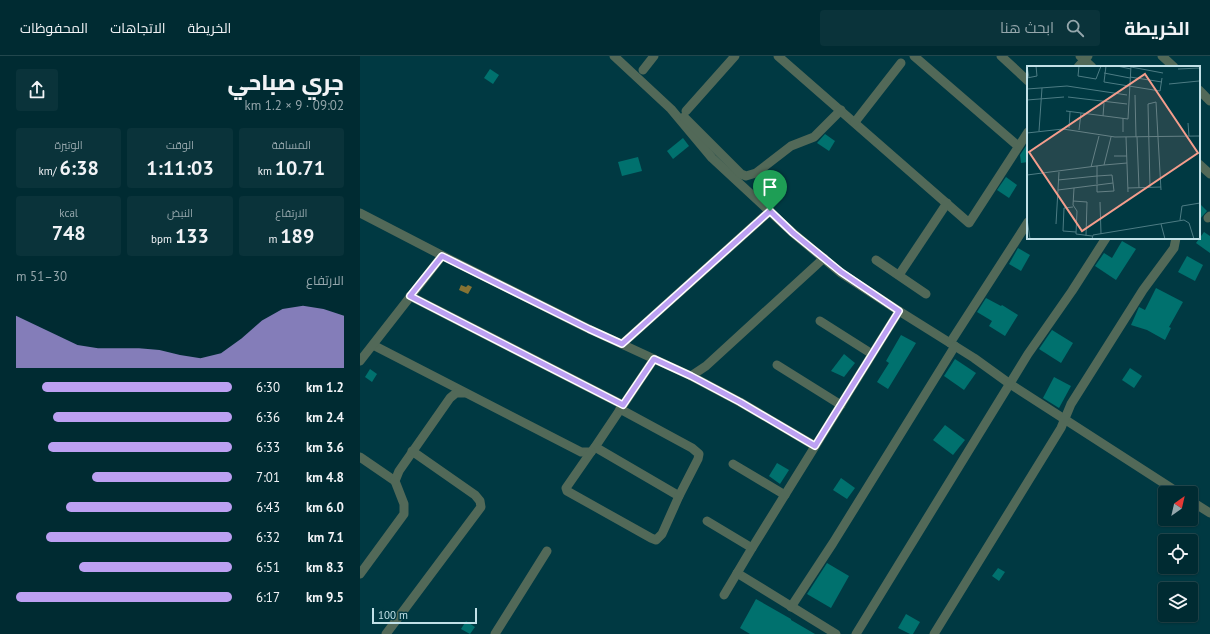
<!DOCTYPE html>
<html lang="ar">
<head>
<meta charset="utf-8">
<style>
  body { margin:0; font-family:"PT Sans",Cairo,sans-serif; background:#0a333a; color:#f1f3f6; direction:rtl; height:100vh; display:flex; flex-direction:column; font-size:15px; white-space:nowrap }
  * { box-sizing:border-box; margin:0 }
  p { font-size:13px; color:#95a7ac }
  .icon { flex:none; width:22px; height:22px; fill:none; stroke:currentColor; stroke-width:2; stroke-linecap:round; stroke-linejoin:round }
  .map { position:relative; flex:1; overflow:hidden; direction:ltr }
  .details { display:flex; flex-direction:column; background:#002b32; width:360px }
  .details>* { flex:none }
  .needle { width:26px; rotate:34deg }
  .tools { position:absolute; left:798px; top:430px; display:grid; gap:8px }
  .tools a { display:grid; place-items:center; width:40px; height:40px; border-radius:4px; background:#002b32; box-shadow:0 1px 3px #0004,0 0 0 1px #22474d; font-size:20px }
  .scale { position:absolute; left:12px; bottom:10px; width:105px; box-sizing:border-box; padding-left:4px; border:2px solid #c1e1e8; border-top:0; font-size:11px; line-height:14px; white-space:nowrap; color:#c1e1e8; -webkit-text-stroke:3px #003942; paint-order:stroke }
  .pin { position:absolute; display:grid; place-items:center; width:34px; height:34px; color:#fff; margin:-41px -17px; border-radius:50% 50% 50% 0; rotate:-45deg; box-shadow:0 0 4px #0007 }
  .pin .icon { rotate:45deg }
  .round { display:grid; place-items:center; flex:none; width:42px; height:42px; border-radius:4px; background:#0a333a }
  .summary { display:flex; align-items:center; justify-content:space-between; height:68px; padding:0 16px }
  h1 { font-size:22px; font-weight:800; line-height:30px }
  .figures { display:grid; grid-template-columns:repeat(3,1fr); gap:6px; height:68px; padding:4px 16px }
  .figures div { display:grid; align-content:center; border-radius:4px; background:#0a333a; text-align:center }
  .figures b { font-size:20px; font-weight:800 }
  .figures small { font-size:11px; font-weight:400 }
  .figures p { font-size:11px }
  .chart { height:112px; padding:8px 16px }
  .chart p { display:flex; justify-content:space-between }
  .chart svg { width:100%; height:72px; margin-top:4px; fill:#bca0f2; opacity:.7 }
  ul { padding:0 16px; list-style:none; font-size:13px }
  li { display:grid; grid-template-columns:64px 48px 1fr; align-items:center; height:30px }
  li i { height:10px; border-radius:5px; background:#bca0f2 }
  header { display:flex; align-items:center; gap:24px; box-sizing:border-box; height:56px; padding:0 20px; background:#002b32; border-bottom:1px solid #22474d }
  header strong { font-size:19px }
  nav { display:flex; gap:22px; margin-inline-start:auto; font-size:14px }
  .search { width:280px; height:36px; background:#0a333a; display:flex; align-items:center; gap:10px; box-sizing:border-box; padding:0 14px; border-radius:4px; color:#95a7ac; font-size:15px }
  main { display:flex; flex:1; min-height:0 }
  .map>svg:first-child { display:block }
  .water { fill:#867334 }
  .building { fill:#00716e }
  .lines { fill:none; stroke-linecap:round; stroke-linejoin:round }
  .minor { stroke:#526958; stroke-width:9 }
  .route-casing { stroke:#fff; stroke-width:8 }
  .route { stroke:#bca0f2; stroke-width:5 }
  .inset-road { fill:none; stroke:#4d7c84; stroke-width:1 }
  .view { fill:#f49d8c; fill-opacity:0.15; stroke:#f49d8c; stroke-width:2 }
  .inset-edge { fill:none; stroke:#c1e1e8; stroke-width:2 }
</style>
</head>
<body>
<header>
<strong>الخريطة</strong>
<div class="search"><svg class="icon" aria-label="search" viewBox="0 0 24 24"><circle cx="10" cy="10" r="6"/><path d="M15 15l6 6"/></svg>ابحث هنا</div>
<nav><a>الخريطة</a><a>الاتجاهات</a><a>المحفوظات</a></nav>
</header>
<main>
<div class="map">
<svg width="850" height="578" viewBox="0 0 850 578">
  <rect width="100%" height="100%" fill="#003942"/>
  <polygon class="water" points="101,229 106,231 108,229 112,231 108,238 99,234"/>
  <g class="building">
    <polygon points="130,13 139,19 133,28 124,22"/>
    <polygon points="465,78 475,85 469,95 457,87"/>
    <polygon points="323,82 329,90 313,103 307,95"/>
    <polygon points="666,90 668,90 668,106 661,107 660,99"/>
    <polygon points="278,101 282,115 262,120 258,106"/>
    <polygon points="646,121 657,129 649,142 637,134"/>
    <polygon points="839,147 847,155 839,164"/>
    <polygon points="844,176 850,180 850,197 836,187"/>
    <polygon points="762,185 776,193 756,224 735,210 744,197 752,202"/>
    <polygon points="658,192 670,199 661,215 649,208"/>
    <polygon points="827,200 843,209 835,225 818,216"/>
    <polygon points="796,232 823,246 809,271 811,272 805,284 787,274 771,269 779,251 785,254"/>
    <polygon points="626,242 641,250 642,249 658,259 645,280 629,270 632,265 617,256"/>
    <polygon points="692,274 713,287 701,307 679,293"/>
    <polygon points="541,279 556,287 528,333 517,326 529,307 526,305"/>
    <polygon points="484,298 495,307 484,321 471,315"/>
    <polygon points="595,303 616,317 604,334 584,320"/>
    <polygon points="770,312 782,320 774,332 762,324"/>
    <polygon points="10,313 17,318 12,326 5,321"/>
    <polygon points="694,321 711,330 699,352 683,342"/>
    <polygon points="585,369 605,384 593,399 573,384"/>
    <polygon points="417,407 429,414 420,428 409,420"/>
    <polygon points="481,422 495,432 487,443 473,434"/>
    <polygon points="467,507 489,520 471,552 447,538"/>
    <polygon points="638,512 645,516 639,525 632,520"/>
    <polygon points="396,543 431,563 431,564 455,578 390,578 380,572"/>
    <polygon points="546,558 560,566 553,578 550,578 538,572"/>
    <polygon points="106,565 115,571 110,578 101,573"/>
  </g>
  <g class="lines">
    <g class="minor">
      <polyline points="254,0 311,53 352,102 433,177 481,217 539,255 614,302 650,328 819,437"/>
      <polyline points="418,0 609,167 668,76"/>
      <polyline points="554,0 658,90"/>
      <polyline points="641,0 668,25"/>
      <polyline points="720,0 732,11"/>
      <polyline points="802,0 814,11"/>
      <polyline points="718,11 728,0"/>
      <polyline points="283,14 294,0"/>
      <polyline points="839,34 850,45"/>
      <polyline points="326,55 375,0"/>
      <polyline points="324,61 381,118 386,120 396,117 431,90 454,81 481,54"/>
      <polyline points="495,66 541,7"/>
      <polyline points="839,108 850,118"/>
      <polyline points="0,157 87,202 229,273 331,320 346,310 464,202"/>
      <polyline points="848,162 850,160"/>
      <polyline points="516,204 566,238"/>
      <polyline points="539,219 587,147"/>
      <polyline points="50,240 263,349"/>
      <polyline points="460,265 512,298"/>
      <polyline points="590,287 668,166"/>
      <polyline points="262,288 410,155"/>
      <polyline points="13,289 221,396 231,396 235,391 294,303"/>
      <polyline points="0,305 82,200"/>
      <polyline points="417,309 481,349"/>
      <polyline points="331,320 380,346 455,390"/>
      <polyline points="235,391 319,440"/>
      <polyline points="231,396 206,432 207,435 291,482 296,484 302,478 319,440 338,403 339,398 332,392 260,353"/>
      <polyline points="0,401 35,425"/>
      <polyline points="373,408 425,439"/>
      <polyline points="831,445 850,457"/>
      <polyline points="347,465 392,492"/>
      <polyline points="377,517 476,578"/>
      <polyline points="0,518 44,458 44,448 35,425 39,415 90,342 96,337 104,337"/>
      <polyline points="364,539 392,492 539,255"/>
      <polyline points="431,551 473,487 595,290"/>
      <polyline points="26,578 121,451 120,445 115,439 52,395"/>
      <polyline points="135,578 187,495"/>
      <polyline points="496,578 668,298 712,235 746,182"/>
      <polyline points="574,578 701,372 711,348 783,234 814,192 816,182"/>
    </g>
  </g>
  <g class="lines">
    <defs>
      <polygon id="route" points="410,155 433,177 481,216 539,255 455,390 380,346 331,320 294,303 263,349 50,240 82,200 229,273 262,288"/>
    </defs>
    <use href="#route" class="route-casing"/>
    <use href="#route" class="route"/>
  </g>
  <g transform="translate(667 10)">
    <rect width="173" height="173" fill="#003942"/>
    <path class="inset-road" d="M0 0 2 12M52 0 51 10 69 13 74 0M79 0 77 16 133 25 135 12M90 0 104 3M104 1 136 7M151 3 173 2M77 7 103 12M173 10V26M103 11 135 16M0 12 10 10 9 0M142 18 172 15M0 23 40 20 100 29M108 29 109 71M41 31 100 38M0 34 37 31M39 45 101 53 104 0M76 50 77 37M96 52V66M161 57 162 70M42 62 43 46M52 64 54 47M12 65 15 22M0 67 36 63 88 71 173 70M99 71 101 126M110 71 112 122M87 90H100M77 99 100 97M64 101 72 70M0 109 77 99 84 71M31 114 70 110M70 118V100M70 119V126L87 125 85 109 70 110M123 121 121 38 129 36 134 124M47 122 46 139 50 145 49 168 65 170M101 122 134 121M31 124 86 117M46 135 60 136 59 170M73 136 74 168M46 141 37 142 36 165 49 166M0 153 3 173M153 154 155 140 173 137M29 158 32 106M134 158 138 173M65 173 66 169 157 154 162 157 167 173"/>
    <path class="view" d="M118 8 171 87 55 165 2 86Z"/>
    <rect width="173" height="173" class="inset-edge"/>
  </g>
</svg>
<div class="tools">
<a><svg class="needle" viewBox="-14 -14 28 28"><path d="M0-13l5 13h-10z" fill="#e53935"/><path d="M0 13l5-13h-10z" fill="#95a7ac"/></svg></a>
<a><svg class="icon" aria-label="locate" viewBox="0 0 24 24"><circle cx="12" cy="12" r="6"/><path d="M12 2v4M12 18v4M2 12h4M18 12h4"/></svg></a>
<a><svg class="icon" aria-label="layers" viewBox="0 0 24 24"><path d="M12 4l9 5-9 5-9-5zM3 14l9 5 9-5"/></svg></a>
</div>
<div class="scale">100 m</div>
<div class="pin" style="left:410px;top:155px;background:#1e9e55"><svg class="icon" aria-label="arrive" viewBox="0 0 24 24"><path d="M6 21V4h12l-3 4 3 4H6"/></svg></div>
</div>
<section class="details">
<div class="summary"><div><h1>جري صباحي</h1><p>09:02 · 9 × 1.2 km</p></div><a class="round"><svg class="icon" aria-label="share" viewBox="0 0 24 24"><path d="M12 15V3M7 8l5-5 5 5M5 13v7h14v-7"/></svg></a></div>
<div class="figures">
<div><p>المسافة</p><b>10.71<small> km</small></b></div>
<div><p>الوقت</p><b>1:11:03</b></div>
<div><p>الوتيرة</p><b>6:38<small> /km</small></b></div>
</div>
<div class="figures">
<div><p>الارتفاع</p><b>189<small> m</small></b></div>
<div><p>النبض</p><b>133<small> bpm</small></b></div>
<div><p>kcal</p><b>748</b></div>
</div>
<div class="chart"><p><span>الارتفاع</span>30–51 m</p>
<svg viewBox="0 0 160 44" preserveAspectRatio="none"><path d="M0 44V12L10 18L20 24L30 30L40 32L50 32L60 32L70 33L80 36L90 38L100 35L110 26L120 15L130 8L140 6L150 8L160 12V44z"/></svg>
</div>
<ul>
<li><b>1.2 km</b>6:30<i style="width:88%"></i></li>
<li><b>2.4 km</b>6:36<i style="width:83%"></i></li>
<li><b>3.6 km</b>6:33<i style="width:85%"></i></li>
<li><b>4.8 km</b>7:01<i style="width:65%"></i></li>
<li><b>6.0 km</b>6:43<i style="width:77%"></i></li>
<li><b>7.1 km</b>6:32<i style="width:86%"></i></li>
<li><b>8.3 km</b>6:51<i style="width:71%"></i></li>
<li><b>9.5 km</b>6:17<i style="width:100%"></i></li>
</ul>
</section>
</main>
</body>
</html>
